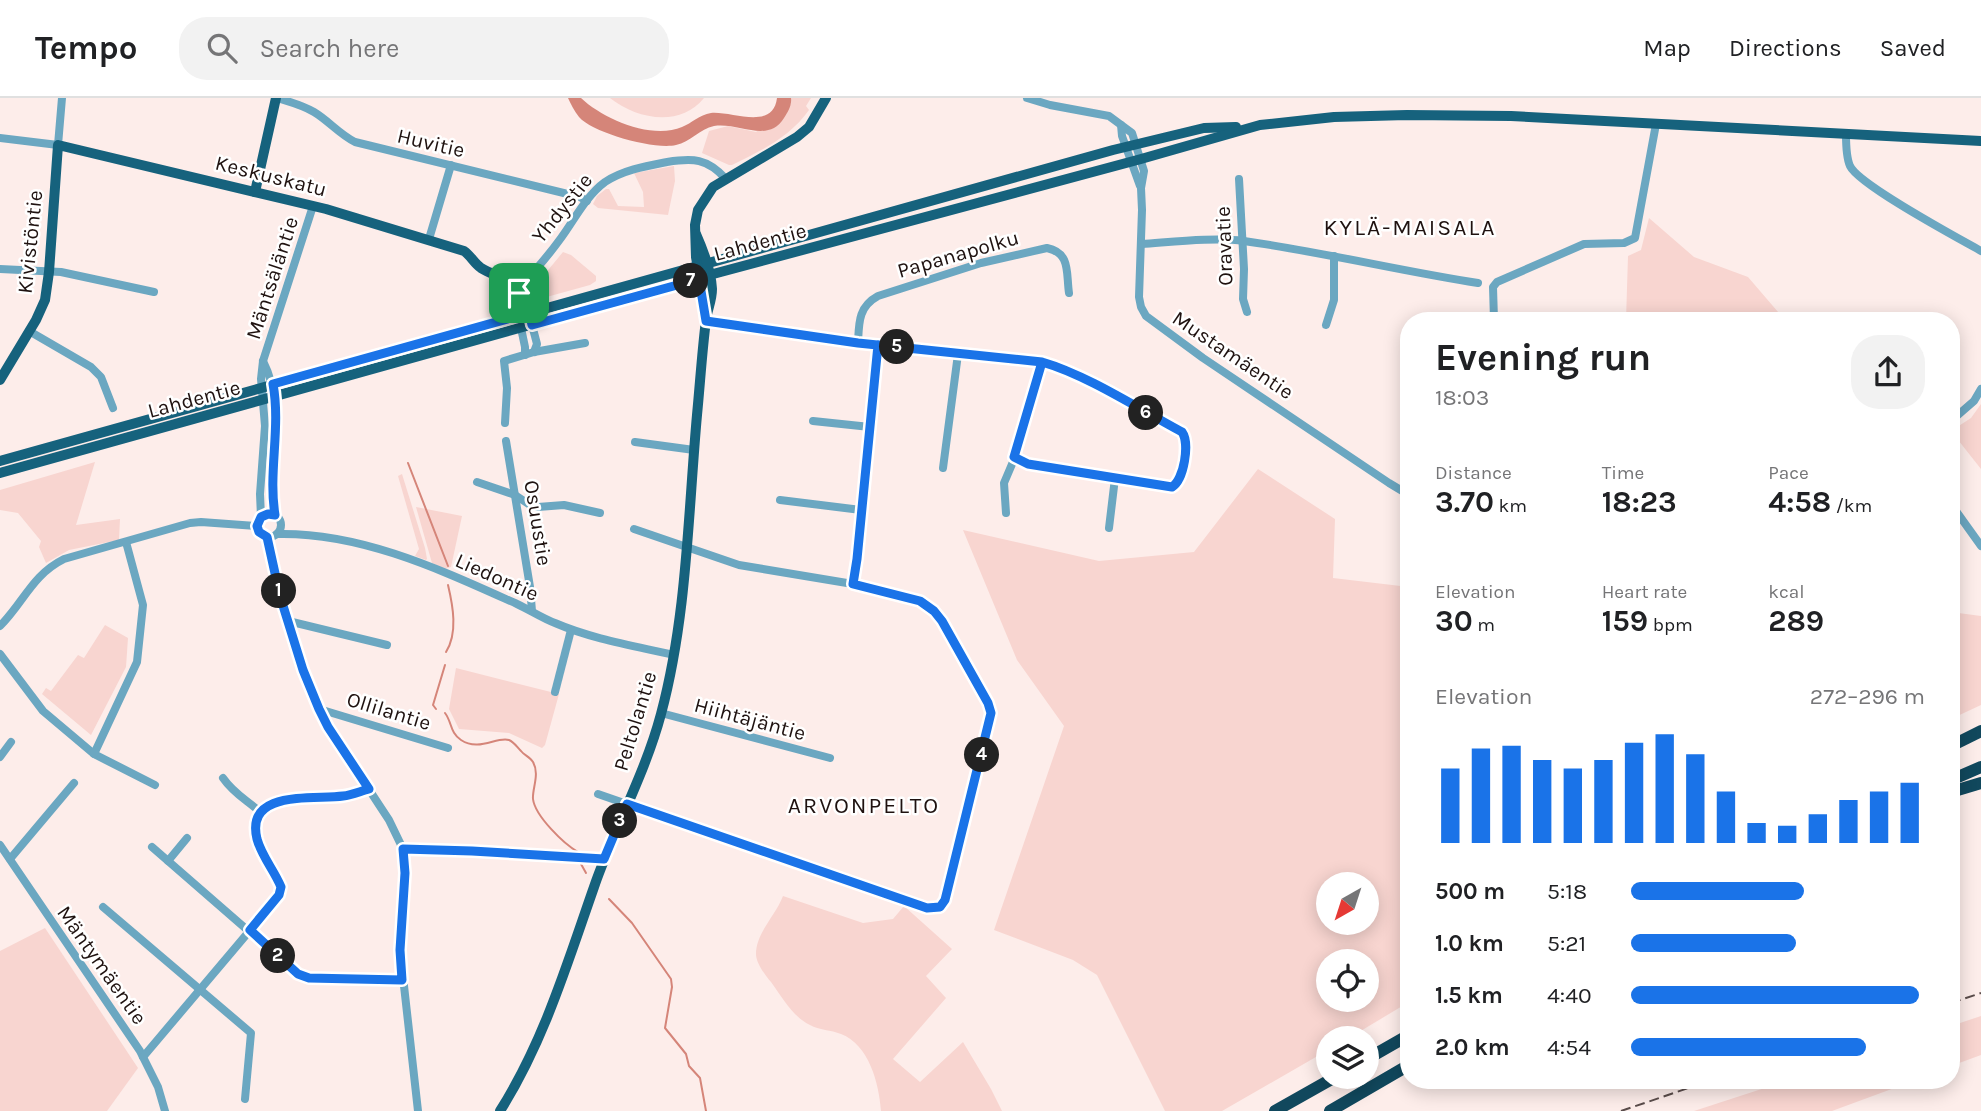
<!DOCTYPE html>
<html lang="en">
<head>
<meta charset="utf-8">
<style>
  body { margin:0; font-family:Karla,sans-serif; background:#f2f2f2; color:#202124; height:100vh; display:flex; flex-direction:column; font-size:26px; white-space:nowrap }
  * { box-sizing:border-box; margin:0 }
  p { font-size:23px; color:#757577 }
  .icon { flex:none; width:38px; height:38px; fill:none; stroke:currentColor; stroke-width:2; stroke-linecap:round; stroke-linejoin:round }
  .map { position:relative; flex:1; overflow:hidden }
  .sheet { position:absolute; left:1400px; top:214px; width:560px; height:777px; display:flex; flex-direction:column; background:#fff; border-radius:28px; box-shadow:0 4px 18px #0003 }
  .sheet>* { flex:none }
  .needle { width:46px; rotate:219deg }
  .controls { position:absolute; left:1316px; top:774px; display:grid; gap:14px }
  .controls a { display:grid; place-items:center; width:63px; height:63px; border-radius:50%; background:#fff; box-shadow:0 4px 18px #0003; font-size:35px }
  .pin { position:absolute; display:grid; place-items:center; width:60px; height:60px; color:#fff; margin:-30px; border-radius:14px; box-shadow:0 4px 10px #0006 }
  .km { position:absolute; width:35px; height:35px; margin:-18px; border-radius:50%; background:#222; color:#fff; font-size:19px; line-height:35px; text-align:center }
  .round { display:grid; place-items:center; flex:none; width:74px; height:74px; border-radius:28px; background:#f2f2f2 }
  .head { display:flex; align-items:center; justify-content:space-between; height:119px; padding:0 35px }
  h1 { font-size:38px; font-weight:700; line-height:52px }
  .metrics { display:grid; grid-template-columns:repeat(3,1fr); gap:10px; height:119px; padding:7px 35px }
  .metrics div { display:grid; align-content:center }
  .metrics b { font-size:30px; font-weight:700 }
  .metrics small { font-size:19px; font-weight:400 }
  .metrics p { font-size:19px }
  .chart { height:196px; padding:14px 35px }
  .chart p { display:flex; justify-content:space-between }
  .chart svg { width:100%; height:126px; margin-top:7px; stroke:#1a73e8; stroke-width:6 }
  ul { padding:0 35px; list-style:none; font-size:23px }
  li { display:grid; grid-template-columns:112px 84px 1fr; align-items:center; height:52px }
  li i { height:18px; border-radius:9px; background:#1a73e8 }
  header { display:flex; align-items:center; gap:42px; box-sizing:border-box; height:98px; padding:0 35px; background:#fff; border-bottom:2px solid #e0e0e0 }
  header strong { font-size:33px }
  nav { display:flex; gap:38px; margin-inline-start:auto; font-size:24px }
  .search { width:490px; height:63px; background:#f2f2f2; display:flex; align-items:center; gap:18px; box-sizing:border-box; padding:0 24px; border-radius:28px; color:#757577; font-size:26px }
  .map>svg:first-child { display:block }
  .green { fill:#f8d5d0; fill-rule:evenodd }
  .water { fill:#d58579 }
  .lines { fill:none; stroke-linecap:round; stroke-linejoin:round }
  .stream { stroke:#d58579; stroke-width:2 }
  .minor { stroke:#6ba7c1; stroke-width:8 }
  .major { stroke:#16627d; stroke-width:10 }
  .highway { stroke:#11485d; stroke-width:12 }
  .rail { stroke:#5a4c4a; stroke-width:2; stroke-dasharray:10 5; stroke-linecap:butt }
  .route-casing { stroke:#fff; stroke-width:14 }
  .route { stroke:#1a73e8; stroke-width:9 }
  .labels { text-anchor:middle; dominant-baseline:central; stroke-width:5; stroke-linejoin:round; paint-order:stroke }
  .street-label { font-size:21px; fill:#1f1210; stroke:#fff }
  .neighbourhood-label { font-size:23px; letter-spacing:2px; fill:#1f1210; stroke:#fff }
</style>
</head>
<body>
<header>
<strong>Tempo</strong>
<div class="search"><svg class="icon" aria-label="search" viewBox="0 0 24 24"><circle cx="10" cy="10" r="6"/><path d="M15 15l6 6"/></svg>Search here</div>
<nav><a>Map</a><a>Directions</a><a>Saved</a></nav>
</header>
<div class="map">
<svg width="1981" height="1013" viewBox="0 0 1981 1013">
  <rect width="100%" height="100%" fill="#fdedea"/>
  <g class="green">
    <path d="M610 0H704C680 30 636 21 610 0Z"/>
    <path d="M791 0H811L806 8 809 12C790 39 761 53 732 67H729L702 55 709 33 728 28 756 34 791 6Z"/>
    <polygon points="674,68 675,83 668,117 598,110 593,106 597,98 606,91 609,91 618,108 644,109 643,94 634,75"/>
    <polygon points="1649,120 1694,159 1748,179 1785,222 1626,222 1628,158 1641,152"/>
    <polygon points="563,154 571,157 596,178 596,183 590,187 543,200 538,199 535,194 535,188"/>
    <polygon points="1981,306 1981,371 1951,333 1971,320"/>
    <polygon points="95,364 76,427 120,421 119,442 69,452 46,465 39,449 41,443 18,415 0,412 0,392"/>
    <path d="M1258 371 1335 421 1333 480 1409 489V904L1349 940H1328V952L1222 1013H1165L1097 877 1073 862 994 832 1064 628 1017 562 963 432 1099 463 1194 454ZM1328 786H1367V824H1328ZM1328 863H1367V901H1328Z"/>
    <polygon points="402,376 425,450 427,461 426,462 415,458 419,451 398,378"/>
    <polygon points="416,409 462,418 451,469 445,471 432,465"/>
    <polygon points="1951,514 1981,518 1981,607 1951,621"/>
    <polygon points="105,527 128,540 126,569 91,637 42,596 46,590 51,593 78,557 84,560"/>
    <polygon points="456,570 559,596 545,647 542,650 509,635 459,631 449,611"/>
    <path d="M783 798 863 825 893 821 904 808 952 851 926 878 946 900 893 961 920 984 963 944 991 991 1002 1013H881C879 985 869 947 841 936 831 932 819 932 810 927 793 919 782 899 771 884 765 877 756 865 756 856 756 835 776 817 783 798Z"/>
    <polygon points="45,830 138,970 107,1013 0,1013 0,853"/>
    <polygon points="1981,918 1981,957 1951,968 1951,928"/>
    <polygon points="1789,982 1916,982 1832,1013 1694,1013"/>
  </g>
  <path class="water" d="M568 0H581C603 21 652 42 682 29 692 25 699 17 711 15 732 13 773 33 777 0H791C792 7 788 14 784 20 768 46 739 24 714 28 700 31 690 44 676 47 654 52 593 35 579 19 574 13 571 6 568 0Z"/>
  <g class="lines">
    <g class="stream">
      <polyline points="408,365 448,468"/>
      <path d="M446 554C458 535 453 508 448 487"/>
      <polyline points="436,611 433,607 445,567"/>
      <path d="M445 615C452 624 450 635 461 642 479 654 497 638 509 642 514 644 517 649 521 653 524 657 530 659 533 664 540 676 532 691 533 701 535 718 564 746 578 754"/>
      <polyline points="581,766 586,775"/>
      <polyline points="609,801 632,825 671,881 672,889 665,930 686,956 689,968 700,980 706,1013"/>
    </g>
    <g class="minor">
      <path d="M277 0C290 4 302 7 314 14 329 23 339 36 355 44L580 99 587 103"/>
      <polyline points="1027,0 1050,7 1109,18 1132,35 1144,73 1141,90 1142,112 1139,199 1141,209 1146,218 1203,260 1389,385 1409,397"/>
      <polyline points="1121,27 1122,38 1140,88"/>
      <path d="M1846 36C1846 46 1846 59 1850 68 1859 87 1958 140 1981 153"/>
      <polyline points="0,40 58,47 62,0"/>
      <polyline points="1239,81 1244,171 1243,201 1247,214"/>
      <polyline points="429,141 451,67"/>
      <path d="M1142 146C1172 144 1215 139 1244 143 1323 154 1400 173 1478 185"/>
      <polyline points="0,171 61,174 154,194"/>
      <path d="M519 190C534 174 548 158 561 140 575 121 586 98 605 84 623 72 646 68 667 64 693 60 707 60 726 81"/>
      <polyline points="1494,222 1493,189 1497,184 1584,146 1624,145 1635,140 1656,26"/>
      <path d="M706 223 858 245 1042 264 1051 267 1107 294 1182 334C1191 346 1184 372 1178 386L1172 389 1028 366 1015 359 1042 264"/>
      <polyline points="532,227 537,246 534,254"/>
      <polyline points="1326,227 1334,202 1334,158"/>
      <polyline points="521,230 525,249 525,257"/>
      <polyline points="29,233 91,269 101,279 113,310"/>
      <path d="M858 245C859 225 858 209 878 198L981 165 1047 150C1071 155 1066 175 1069 195"/>
      <path d="M263 263C288 312 266 365 275 417"/>
      <polyline points="813,323 870,329"/>
      <polyline points="1951,323 1974,303 1981,291"/>
      <polyline points="505,325 507,290 504,263 534,254 585,245"/>
      <polyline points="506,343 530,489 532,513"/>
      <polyline points="635,344 694,352"/>
      <polyline points="943,370 958,256"/>
      <polyline points="477,384 515,397 530,407 538,409 564,407 600,415"/>
      <polyline points="780,402 861,412"/>
      <polyline points="1951,406 1981,448"/>
      <polyline points="1006,415 1004,385 1015,359"/>
      <circle cx="269" cy="427" r="12"/>
      <polyline points="261,419 260,396 265,328 261,281 263,263 313,108"/>
      <polyline points="1109,430 1115,380"/>
      <path d="M277 436C361 434 441 472 517 506 530 512 542 520 555 525 592 541 635 548 674 557"/>
      <polyline points="266,439 269,453 288,523 303,572 319,611 328,629 389,722 403,751 405,775 400,852 418,1013"/>
      <polyline points="853,486 857,461 878,248"/>
      <polyline points="288,523 387,547"/>
      <path d="M0 528C24 504 32 477 64 461L190 425 201 424 257 428"/>
      <polyline points="0,556 43,613 94,656 155,687"/>
      <polyline points="555,594 571,532"/>
      <polyline points="319,611 448,650"/>
      <polyline points="661,615 830,660"/>
      <polyline points="94,656 137,564 143,507 126,444"/>
      <polyline points="0,659 11,644"/>
      <polyline points="598,696 927,810 940,809 945,802 991,624 991,615 988,605 942,523 934,513 921,503 853,486 739,467 634,431"/>
      <path d="M260 714C286 695 312 702 342 698 351 697 360 694 369 691"/>
      <polyline points="0,747 140,953 158,989 165,1013"/>
      <polyline points="152,749 298,876 309,880 402,882"/>
      <polyline points="403,751 472,753 604,761"/>
      <polyline points="10,761 74,685"/>
      <polyline points="168,763 187,740"/>
      <polyline points="103,809 251,935 245,1001"/>
      <path d="M143 959 279 798C285 772 241 748 260 714 247 702 234 696 223 680"/>
    </g>
    <g class="major">
      <polyline points="255,94 276,0"/>
      <polyline points="519,195 525,200 531,219"/>
      <polyline points="706,215 696,159 695,127 698,112 713,89 797,39 809,29 826,0"/>
      <path d="M0 282 36 222 45 202 49 174 58 47 326 111 464 153C471 158 474 165 481 170 493 178 508 179 519 190V195L515 202 520 224"/>
      <polyline points="0,363 1113,52 1204,30 1236,29"/>
      <polyline points="0,375 687,183 1141,61 1260,27 1334,19 1407,17 1511,18 1981,43"/>
      <path d="M500 1013C544 943 567 866 594 789 614 731 645 676 661 616 687 519 688 417 697 317 700 286 702 254 706 222 707 212 712 203 712 191 711 172 704 154 696 136"/>
    </g>
    <g class="highway">
      <polyline points="1951,648 1981,633"/>
      <polyline points="1951,682 1981,669"/>
      <polyline points="1951,694 1981,685"/>
      <polyline points="1367,961 1409,937"/>
      <polyline points="1275,1013 1337,978"/>
      <polyline points="1330,1013 1409,967"/>
    </g>
    <g class="rail">
      <polyline points="1951,905 1981,895"/>
      <polyline points="1621,1013 1712,982"/>
    </g>
  </g>
  <g class="lines">
    <defs>
      <path id="route" d="M519 195 515 202 518 218 273 286C281 330 268 374 275 417L268 416 261 419 257 428 259 434 267 439 280 498 303 572 319 611 328 629 369 691C361 693 352 697 343 698 314 702 245 691 257 741 262 759 274 772 281 789L279 797 250 832 298 876 309 880 402 882 400 852 405 775 403 751 472 753 604 761 627 706 927 810 940 809 945 802 991 615 988 605 942 523 934 513 920 503 853 486 857 461 878 247 1042 264 1014 359 1028 366 1172 389C1184 382 1190 345 1182 334 1139 311 1087 277 1042 264L858 245 706 223 699 181 532 227 527 204 519 195"/>
    </defs>
    <use href="#route" class="route-casing"/>
    <use href="#route" class="route"/>
  </g>
  <g class="labels">
    <g class="street-label">
      <text transform="translate(431 45) rotate(13)">Huvitie</text>
      <text transform="translate(271 78) rotate(14)">Keskuskatu</text>
      <text transform="translate(562 110) rotate(-51)">Yhdystie</text>
      <text transform="translate(30 144) rotate(-84)">Kivistöntie</text>
      <text transform="translate(760 144) rotate(-15)">Lahdentie</text>
      <text transform="translate(1224 148) rotate(-92)">Oravatie</text>
      <text transform="translate(958 156) rotate(-16)">Papanapolku</text>
      <text transform="translate(272 180) rotate(-72)">Mäntsäläntie</text>
      <text transform="translate(1233 257) rotate(34)">Mustamäentie</text>
      <text transform="translate(194 301) rotate(-15)">Lahdentie</text>
      <text transform="translate(538 425) rotate(81)">Osuustie</text>
      <text transform="translate(497 479) rotate(24)">Liedontie</text>
      <text transform="translate(389 613) rotate(17)">Ollilantie</text>
      <text transform="translate(750 621) rotate(15)">Hiihtäjäntie</text>
      <text transform="translate(635 623) rotate(-73)">Peltolantie</text>
      <text transform="translate(102 867) rotate(55)">Mäntymäentie</text>
    </g>
    <g class="neighbourhood-label">
      <text x="1410" y="129">KYLÄ-MAISALA</text>
      <text x="864" y="707">ARVONPELTO</text>
    </g>
  </g>
</svg>
<div class="controls">
<a><svg class="needle" viewBox="-14 -14 28 28"><path d="M0-13l5 13h-10z" fill="#e53935"/><path d="M0 13l5-13h-10z" fill="#757577"/></svg></a>
<a><svg class="icon" aria-label="locate" viewBox="0 0 24 24"><circle cx="12" cy="12" r="6"/><path d="M12 2v4M12 18v4M2 12h4M18 12h4"/></svg></a>
<a><svg class="icon" aria-label="layers" viewBox="0 0 24 24"><path d="M12 4l9 5-9 5-9-5zM3 14l9 5 9-5"/></svg></a>
</div>
<div class="pin" style="left:519px;top:195px;background:#1e9e55"><svg class="icon" aria-label="arrive" viewBox="0 0 24 24"><path d="M6 21V4h12l-3 4 3 4H6"/></svg></div>
<b class="km" style="left:279px;top:493px">1</b>
<b class="km" style="left:278px;top:858px">2</b>
<b class="km" style="left:620px;top:723px">3</b>
<b class="km" style="left:982px;top:657px">4</b>
<b class="km" style="left:897px;top:249px">5</b>
<b class="km" style="left:1146px;top:315px">6</b>
<b class="km" style="left:691px;top:183px">7</b>
<section class="sheet">
<div class="head"><div><h1>Evening run</h1><p>18:03</p></div><a class="round"><svg class="icon" aria-label="share" viewBox="0 0 24 24"><path d="M12 15V3M7 8l5-5 5 5M5 13v7h14v-7"/></svg></a></div>
<div class="metrics">
<div><p>Distance</p><b>3.70<small> km</small></b></div>
<div><p>Time</p><b>18:23</b></div>
<div><p>Pace</p><b>4:58<small> /km</small></b></div>
</div>
<div class="metrics">
<div><p>Elevation</p><b>30<small> m</small></b></div>
<div><p>Heart rate</p><b>159<small> bpm</small></b></div>
<div><p>kcal</p><b>289</b></div>
</div>
<div class="chart"><p><span>Elevation</span>272–296 m</p>
<svg viewBox="0 0 160 44" preserveAspectRatio="none"><path d="M5 44V18M15 44V11M25 44V10M35 44V15M45 44V18M55 44V15M65 44V9M75 44V6M85 44V13M95 44V26M105 44V37M115 44V38M125 44V34M135 44V29M145 44V26M155 44V23"/></svg>
</div>
<ul>
<li><b>500 m</b>5:18<i style="width:59%"></i></li>
<li><b>1.0 km</b>5:21<i style="width:56%"></i></li>
<li><b>1.5 km</b>4:40<i style="width:98%"></i></li>
<li><b>2.0 km</b>4:54<i style="width:80%"></i></li>
</ul>
</section>
</div>
</body>
</html>
